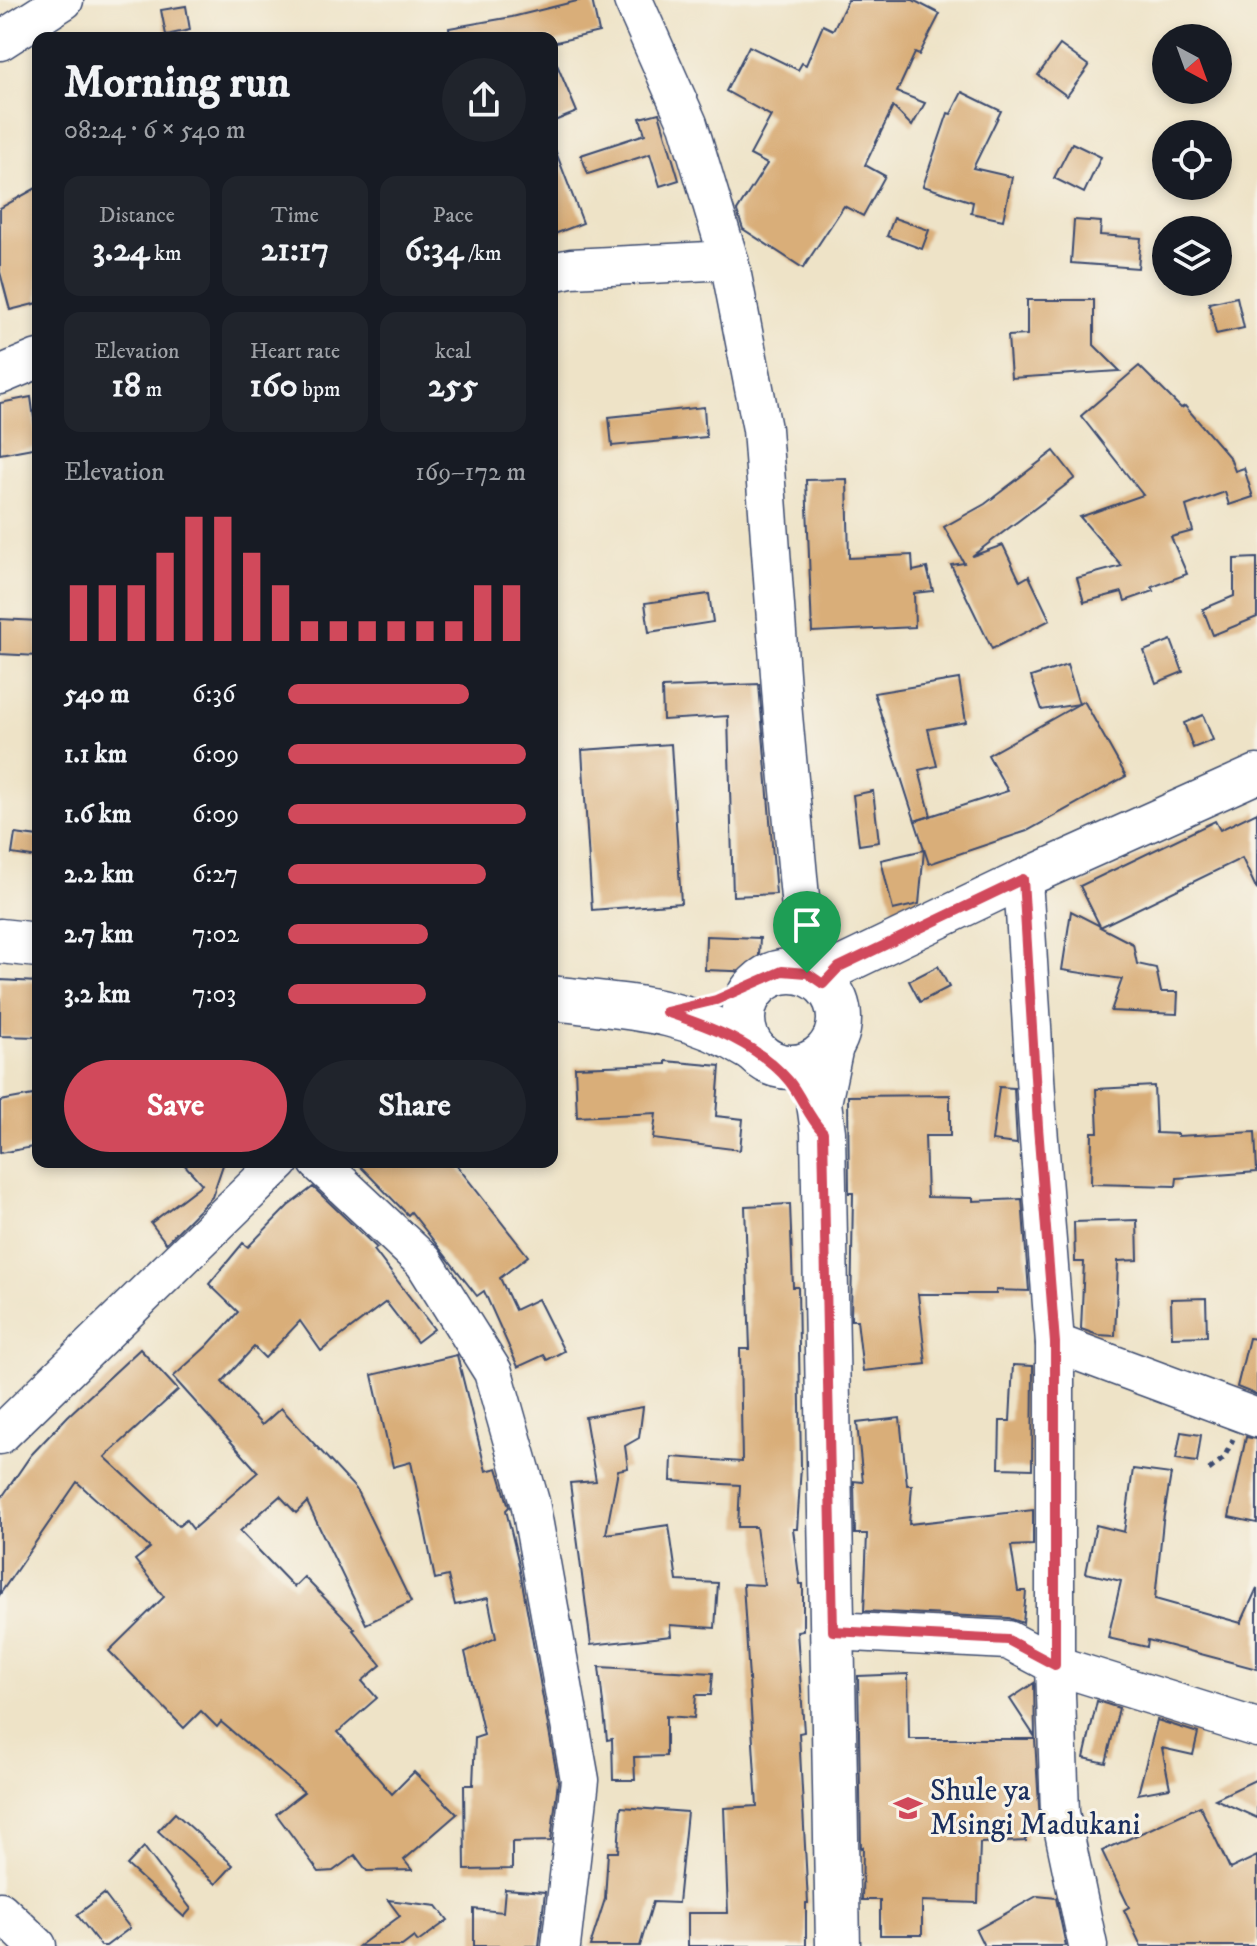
<!DOCTYPE html>
<html lang="en">
<head>
<meta charset="utf-8">
<style>
  body { margin:0; font-family:"IM FELL DW Pica",serif; background:#20242c; color:#f1f3f6; height:100vh; display:flex; flex-direction:column; font-size:30px; white-space:nowrap }
  * { box-sizing:border-box; margin:0 }
  p { font-size:26px; color:#9ea1a6 }
  .icon { flex:none; width:44px; height:44px; fill:none; stroke:currentColor; stroke-width:2; stroke-linecap:round; stroke-linejoin:round }
  .map { position:relative; flex:1; overflow:hidden }
  .details { position:absolute; left:32px; top:32px; width:526px; height:1136px; display:flex; flex-direction:column; background:#171b24; border-radius:16px; box-shadow:0 4px 12px #0003 }
  .details>* { flex:none }
  .needle { width:52px; rotate:139deg }
  .fabs { position:absolute; left:1152px; top:24px; display:grid; gap:16px }
  .fabs a { display:grid; place-items:center; width:80px; height:80px; border-radius:50%; background:#171b24; box-shadow:0 4px 12px #0003; font-size:40px }
  .pin { position:absolute; display:grid; place-items:center; width:68px; height:68px; color:#fff; margin:-82px -34px; border-radius:50% 50% 50% 0; rotate:-45deg; box-shadow:0 0 8px #0007 }
  .pin .icon { rotate:45deg }
  .round { display:grid; place-items:center; flex:none; width:84px; height:84px; border-radius:42px; background:#20242c }
  .summary { display:flex; align-items:center; justify-content:space-between; height:136px; padding:0 32px }
  h1 { font-size:44px; font-weight:800; line-height:60px }
  .figures { display:grid; grid-template-columns:repeat(3,1fr); gap:12px; height:136px; padding:8px 32px }
  .figures div { display:grid; align-content:center; border-radius:16px; background:#20242c; text-align:center }
  .figures b { font-size:34px; font-weight:800 }
  .figures small { font-size:22px; font-weight:400 }
  .figures p { font-size:22px }
  .chart { height:224px; padding:16px 32px }
  .chart p { display:flex; justify-content:space-between }
  .chart svg { width:100%; height:144px; margin-top:8px; stroke:#d1495b; stroke-width:6 }
  .button { display:flex; gap:16px; margin-top:auto; padding:16px 32px }
  .button a { flex:1; height:92px; border-radius:48px; background:#d1495b; color:#fff; font-size:32px; font-weight:800; line-height:92px; text-align:center }
  .button a+a { background:#20242c; color:#f1f3f6 }
  ul { padding:0 32px; list-style:none; font-size:26px }
  li { display:grid; grid-template-columns:128px 96px 1fr; align-items:center; height:60px }
  li i { height:20px; border-radius:10px; background:#d1495b }
  .map>svg:first-child { display:block }
  .building { fill:#d9ae79 }
  .lines { fill:none; stroke-linecap:round; stroke-linejoin:round }
  .minor-casing { stroke:#3b4a6e; stroke-width:41 }
  .major-casing { stroke:#3b4a6e; stroke-width:47 }
  .path { stroke:#3b4a6e; stroke-width:5; stroke-dasharray:6 6; stroke-linecap:butt }
  .minor { stroke:#fff; stroke-width:38 }
  .major { stroke:#fff; stroke-width:44 }
  .route-casing { stroke:#fff; stroke-width:16 }
  .route { stroke:#d1495b; stroke-width:10 }
  .labels { text-anchor:middle; dominant-baseline:central; stroke-width:6; stroke-linejoin:round; paint-order:stroke }
  .poi-label { font-size:30px; fill:#1b2f5e; stroke:#f7f3e8; text-anchor:start }
</style>
</head>
<body>
<div class="map">
<svg width="1257" height="1946" viewBox="0 0 1257 1946">
  <rect width="100%" height="100%" fill="#f7f3e8"/>
  <filter id="ink" filterUnits="userSpaceOnUse"><feTurbulence type="fractalNoise" baseFrequency=".0125" numOctaves="2"/><feDisplacementMap in="SourceGraphic" scale="16" xChannelSelector="R" yChannelSelector="G"/><feConvolveMatrix kernelMatrix="1 2 1 2 8 2 1 2 1" color-interpolation-filters="sRGB"/></filter>
  <filter id="wash" filterUnits="userSpaceOnUse"><feTurbulence type="fractalNoise" baseFrequency=".006" numOctaves="4" result="noise"/><feDisplacementMap in="SourceGraphic" scale="32" xChannelSelector="R" yChannelSelector="G"/><feGaussianBlur stdDeviation="1.8" result="paint"/><feColorMatrix in="noise" values="0 0 0 0 0 0 0 0 0 0 0 0 0 0 0 0 0 1.4 0 .05"/><feComposite in="paint" operator="in"/></filter>
  <g filter="url(#wash)">
    <rect width="100%" height="100%" fill="#eee3c7"/>
    <g id="blocks">
      <g class="building">
        <polygon points="581,0 592,0 599,32 552,43 552,38 450,38 449,28 512,17"/>
        <polygon points="848,0 913,0 940,14 919,55 915,53 897,92 925,103 912,126 893,107 865,165 885,176 863,216 844,206 803,268 743,229 737,211 767,164 750,155 771,116 726,91 749,46 798,70 802,63 806,65 823,25 833,30"/>
        <polygon points="186,6 190,30 166,35 161,10"/>
        <polygon points="1060,45 1089,66 1067,96 1038,75"/>
        <polygon points="552,53 577,112 552,122"/>
        <polygon points="962,92 1001,111 973,168 1012,177 1003,220 971,213 973,202 923,186 948,113 951,114"/>
        <polygon points="659,113 679,180 660,186 650,154 588,174 581,155 645,134 640,118"/>
        <polygon points="1072,143 1101,157 1084,193 1054,178"/>
        <polygon points="554,147 583,223 552,235 552,148"/>
        <polygon points="38,187 38,303 10,310 0,272 0,208"/>
        <polygon points="894,218 929,230 922,249 887,236"/>
        <polygon points="1074,220 1101,222 1100,235 1141,238 1138,268 1071,263"/>
        <polygon points="1237,297 1244,328 1216,334 1209,303"/>
        <polygon points="1027,300 1094,300 1094,345 1120,371 1011,378 1008,336 1027,335"/>
        <polygon points="1139,366 1181,408 1185,406 1230,458 1235,471 1244,468 1253,497 1229,505 1225,492 1186,506 1193,531 1171,537 1187,574 1152,587 1154,591 1125,601 1122,592 1084,602 1077,578 1122,566 1080,517 1143,495 1081,416"/>
        <polygon points="31,397 38,447 0,454 0,403"/>
        <polygon points="704,407 706,437 612,446 609,417"/>
        <polygon points="1054,451 1075,478 972,556 1003,545 1020,581 1029,576 1050,620 992,649 951,565 964,563 944,527 985,504"/>
        <polygon points="847,479 849,558 912,555 913,571 927,568 933,591 914,593 915,627 812,632 806,480"/>
        <polygon points="1257,558 1257,617 1213,635 1203,609 1234,596 1234,559"/>
        <polygon points="709,594 713,622 649,632 645,603"/>
        <polygon points="0,619 38,621 38,656 0,654"/>
        <polygon points="1171,640 1183,672 1156,683 1144,651"/>
        <polygon points="1067,665 1079,704 1042,710 1031,677"/>
        <polygon points="959,679 966,722 928,729 937,766 919,770 931,816 915,821 874,693"/>
        <polygon points="759,684 776,894 733,896 728,716 663,720 662,688"/>
        <polygon points="1084,701 1126,776 1027,831 929,864 915,821 1008,791 988,755"/>
        <polygon points="1203,715 1213,740 1193,748 1184,723"/>
        <polygon points="671,744 681,903 592,910 582,750"/>
        <polygon points="873,791 879,842 859,845 853,795"/>
        <polygon points="1257,812 1257,890 1242,858 1100,927 1133,944 1137,964 1156,968 1161,992 1178,992 1177,1014 1111,1011 1122,979 1062,970 1071,911 1100,926 1080,886 1215,821 1220,830"/>
        <polygon points="15,834 38,837 38,858 12,854"/>
        <polygon points="924,850 919,904 893,910 881,860"/>
        <polygon points="706,936 760,938 758,972 705,970"/>
        <polygon points="938,966 949,987 920,1002 909,981"/>
        <polygon points="0,980 38,982 38,1037 0,1036"/>
        <polygon points="666,1061 720,1066 716,1116 743,1119 740,1150 653,1139 656,1113 577,1117 575,1067 666,1064"/>
        <polygon points="1154,1086 1156,1133 1178,1134 1178,1136 1255,1132 1257,1172 1177,1178 1176,1186 1091,1184 1092,1132 1098,1132 1096,1089"/>
        <polygon points="999,1087 1014,1088 1017,1144 992,1141"/>
        <polygon points="33,1095 38,1125 38,1146 0,1153 0,1101"/>
        <polygon points="950,1095 950,1136 925,1136 927,1197 973,1198 973,1201 1022,1199 1029,1291 996,1290 996,1294 918,1294 926,1364 863,1371 857,1320 851,1320 853,1193 849,1193 848,1096"/>
        <polygon points="182,1162 224,1162 212,1197 166,1243 151,1223 202,1184"/>
        <polygon points="356,1162 454,1162 528,1256 500,1278 515,1310 538,1299 564,1351 547,1360 544,1355 518,1367 484,1291 477,1296 411,1212 408,1215"/>
        <polygon points="313,1187 377,1248 374,1250 434,1329 417,1342 386,1302 321,1351 300,1321 265,1358 254,1347 222,1382 262,1425 281,1408 356,1489 411,1602 366,1624 307,1502 296,1513 280,1496 240,1531 294,1587 304,1577 355,1629 353,1630 381,1665 362,1681 377,1698 338,1732 392,1794 414,1772 457,1814 404,1860 412,1870 367,1871 355,1855 333,1871 319,1872 276,1814 304,1792 221,1722 217,1727 201,1711 184,1728 109,1651 164,1597 135,1560 150,1548 77,1482 0,1594 0,1500 31,1455 68,1416 140,1349 178,1390 105,1457 179,1526 186,1520 193,1529 258,1472 173,1377 207,1346 238,1312 209,1284 243,1243 248,1247 288,1206"/>
        <polygon points="790,1204 793,1287 798,1287 801,1466 797,1529 793,1529 800,1584 803,1584 803,1630 797,1631 804,1732 799,1733 808,1903 806,1903 806,1946 688,1946 688,1913 728,1913 724,1808 757,1806 743,1584 764,1585 756,1527 738,1527 740,1485 671,1481 672,1457 742,1462 740,1349 750,1349 745,1206"/>
        <polygon points="1137,1220 1138,1260 1118,1261 1115,1336 1098,1335 1081,1329 1084,1262 1075,1262 1074,1222"/>
        <polygon points="1206,1298 1207,1336 1172,1337 1171,1299"/>
        <polygon points="1249,1338 1257,1339 1257,1395 1237,1387"/>
        <polygon points="457,1355 486,1471 497,1468 509,1507 506,1510 518,1560 558,1781 551,1841 512,1842 512,1869 465,1870 464,1785 473,1785 475,1738 484,1735 465,1652 496,1638 488,1598 455,1605 448,1576 435,1579 411,1462 393,1467 372,1375"/>
        <polygon points="1013,1365 1033,1366 1032,1469 999,1468 1000,1421 1010,1421"/>
        <polygon points="643,1407 639,1438 625,1446 628,1468 618,1470 606,1534 669,1525 677,1581 718,1583 715,1628 670,1625 671,1636 591,1645 570,1483 596,1481 585,1417"/>
        <polygon points="900,1418 907,1485 912,1485 909,1524 1033,1510 1033,1545 1011,1546 1018,1591 1026,1591 1023,1623 1009,1618 864,1611 867,1534 855,1534 854,1481 863,1482 857,1423"/>
        <polygon points="1181,1432 1201,1435 1197,1462 1176,1459"/>
        <polygon points="1246,1437 1257,1439 1257,1523 1229,1517"/>
        <polygon points="1133,1469 1171,1474 1163,1521 1155,1599 1241,1623 1257,1588 1257,1669 1148,1640 1147,1647 1108,1638 1121,1581 1086,1573 1096,1525 1124,1532"/>
        <polygon points="599,1667 713,1673 711,1695 696,1695 694,1718 666,1716 666,1756 634,1757 635,1780 613,1780 612,1739 607,1740"/>
        <polygon points="908,1674 909,1739 1035,1739 1040,1822 1025,1823 1026,1841 980,1843 978,1903 922,1901 922,1935 880,1935 880,1900 862,1900 863,1847 861,1848 858,1676"/>
        <polygon points="1034,1683 1035,1737 1010,1699"/>
        <polygon points="1097,1701 1119,1708 1106,1763 1084,1758"/>
        <polygon points="1157,1720 1198,1733 1193,1755 1162,1748 1170,1788 1138,1794"/>
        <polygon points="1257,1779 1257,1818 1215,1799"/>
        <polygon points="1200,1806 1230,1869 1257,1856 1257,1946 1141,1946 1124,1910 1129,1907 1102,1851"/>
        <polygon points="621,1807 687,1812 678,1903 653,1902 640,1946 590,1946 605,1899 608,1852 618,1852"/>
        <polygon points="175,1813 233,1865 216,1884 158,1831"/>
        <polygon points="144,1847 191,1909 184,1917 127,1865"/>
        <polygon points="505,1889 545,1892 539,1946 474,1946 474,1909 503,1912"/>
        <polygon points="104,1894 130,1928 106,1946 101,1946 77,1915"/>
        <polygon points="1037,1896 1056,1898 1066,1946 984,1946 976,1930"/>
        <polygon points="388,1900 437,1906 448,1920 418,1942 414,1937 402,1946 359,1946 400,1916"/>
      </g>
    </g>
  </g>
  <g filter="url(#ink)">
    <use href="#blocks" fill-opacity="0" stroke="#3b4a6e" stroke-width="2"/>
    <g class="lines">
      <defs>
        <g id="minor">
          <polyline points="633,0 688,124 729,260 762,429 783,715 807,973"/>
          <polyline points="0,41 64,0"/>
          <polyline points="552,272 571,268 729,260"/>
          <polyline points="0,375 38,359"/>
          <polyline points="1023,879 1038,1127 1055,1343 1055,1665 1060,1813 1088,1946"/>
          <polyline points="823,984 839,967 1023,879 1257,774"/>
          <polyline points="318,1162 424,1262 493,1372 530,1502 580,1780 561,1946"/>
          <polyline points="1055,1343 1257,1418"/>
          <polyline points="0,1435 280,1162"/>
          <polyline points="833,1631 1008,1640 1055,1665 1257,1728"/>
          <polyline points="0,1911 37,1946"/>
        </g>
        <g id="major">
          <polyline points="0,941 38,945"/>
          <circle cx="791" cy="1019" r="48"/>
          <path d="M552 998C628 1007 687 1008 754 1050"/>
          <polyline points="831,1046 819,1103 823,1132 838,1946"/>
        </g>
      </defs>
      <use href="#minor" class="minor-casing"/>
      <use href="#major" class="major-casing"/>
      <polyline class="path" points="1209,1470 1224,1458 1233,1439"/>
      <use href="#minor" class="minor"/>
      <use href="#major" class="major"/>
    </g>
  </g>
  <g class="lines" filter="url(#ink)">
    <defs>
      <path id="route" d="M1023 879 1038 1127 1055 1343V1665L1008 1640 833 1631 823 1132C808 1117 802 1097 789 1081 758 1044 711 1027 666 1012L716 1000 782 971 807 973 823 984 839 967Z"/>
    </defs>
    <use href="#route" class="route-casing"/>
    <use href="#route" class="route"/>
  </g>
  <defs>
    <symbol id="school-bare" viewBox="-9 -9 18 18"><path d="M0-5L7-2L0 1L-7-2ZM-4 1L0 2.5L4 1V4Q0 6-4 4Z" fill="#d1495b" stroke="#f7f3e8" stroke-width="2.5" paint-order="stroke"/></symbol>
  </defs>
  <g fill-rule="evenodd">
    <use href="#school-bare" x="888" y="1788" width="40" height="40"/>
  </g>
  <g class="labels">
    <g class="poi-label">
      <text x="930" y="1791">Shule ya<tspan x="930" dy="34">Msingi Madukani</tspan></text>
    </g>
  </g>
</svg>
<div class="fabs">
<a><svg class="needle" viewBox="-14 -14 28 28"><path d="M0-13l5 13h-10z" fill="#e53935"/><path d="M0 13l5-13h-10z" fill="#9ea1a6"/></svg></a>
<a><svg class="icon" aria-label="locate" viewBox="0 0 24 24"><circle cx="12" cy="12" r="6"/><path d="M12 2v4M12 18v4M2 12h4M18 12h4"/></svg></a>
<a><svg class="icon" aria-label="layers" viewBox="0 0 24 24"><path d="M12 4l9 5-9 5-9-5zM3 14l9 5 9-5"/></svg></a>
</div>
<div class="pin" style="left:807px;top:973px;background:#1e9e55"><svg class="icon" aria-label="arrive" viewBox="0 0 24 24"><path d="M6 21V4h12l-3 4 3 4H6"/></svg></div>
<section class="details">
<div class="summary"><div><h1>Morning run</h1><p>08:24 · 6 × 540 m</p></div><a class="round"><svg class="icon" aria-label="share" viewBox="0 0 24 24"><path d="M12 15V3M7 8l5-5 5 5M5 13v7h14v-7"/></svg></a></div>
<div class="figures">
<div><p>Distance</p><b>3.24<small> km</small></b></div>
<div><p>Time</p><b>21:17</b></div>
<div><p>Pace</p><b>6:34<small> /km</small></b></div>
</div>
<div class="figures">
<div><p>Elevation</p><b>18<small> m</small></b></div>
<div><p>Heart rate</p><b>160<small> bpm</small></b></div>
<div><p>kcal</p><b>255</b></div>
</div>
<div class="chart"><p><span>Elevation</span>169–172 m</p>
<svg viewBox="0 0 160 44" preserveAspectRatio="none"><path d="M5 44V27M15 44V27M25 44V27M35 44V17M45 44V6M55 44V6M65 44V17M75 44V27M85 44V38M95 44V38M105 44V38M115 44V38M125 44V38M135 44V38M145 44V27M155 44V27"/></svg>
</div>
<ul>
<li><b>540 m</b>6:36<i style="width:76%"></i></li>
<li><b>1.1 km</b>6:09<i style="width:100%"></i></li>
<li><b>1.6 km</b>6:09<i style="width:100%"></i></li>
<li><b>2.2 km</b>6:27<i style="width:83%"></i></li>
<li><b>2.7 km</b>7:02<i style="width:59%"></i></li>
<li><b>3.2 km</b>7:03<i style="width:58%"></i></li>
</ul>
<div class="button"><a>Save</a><a>Share</a></div>
</section>
</div>
</body>
</html>
